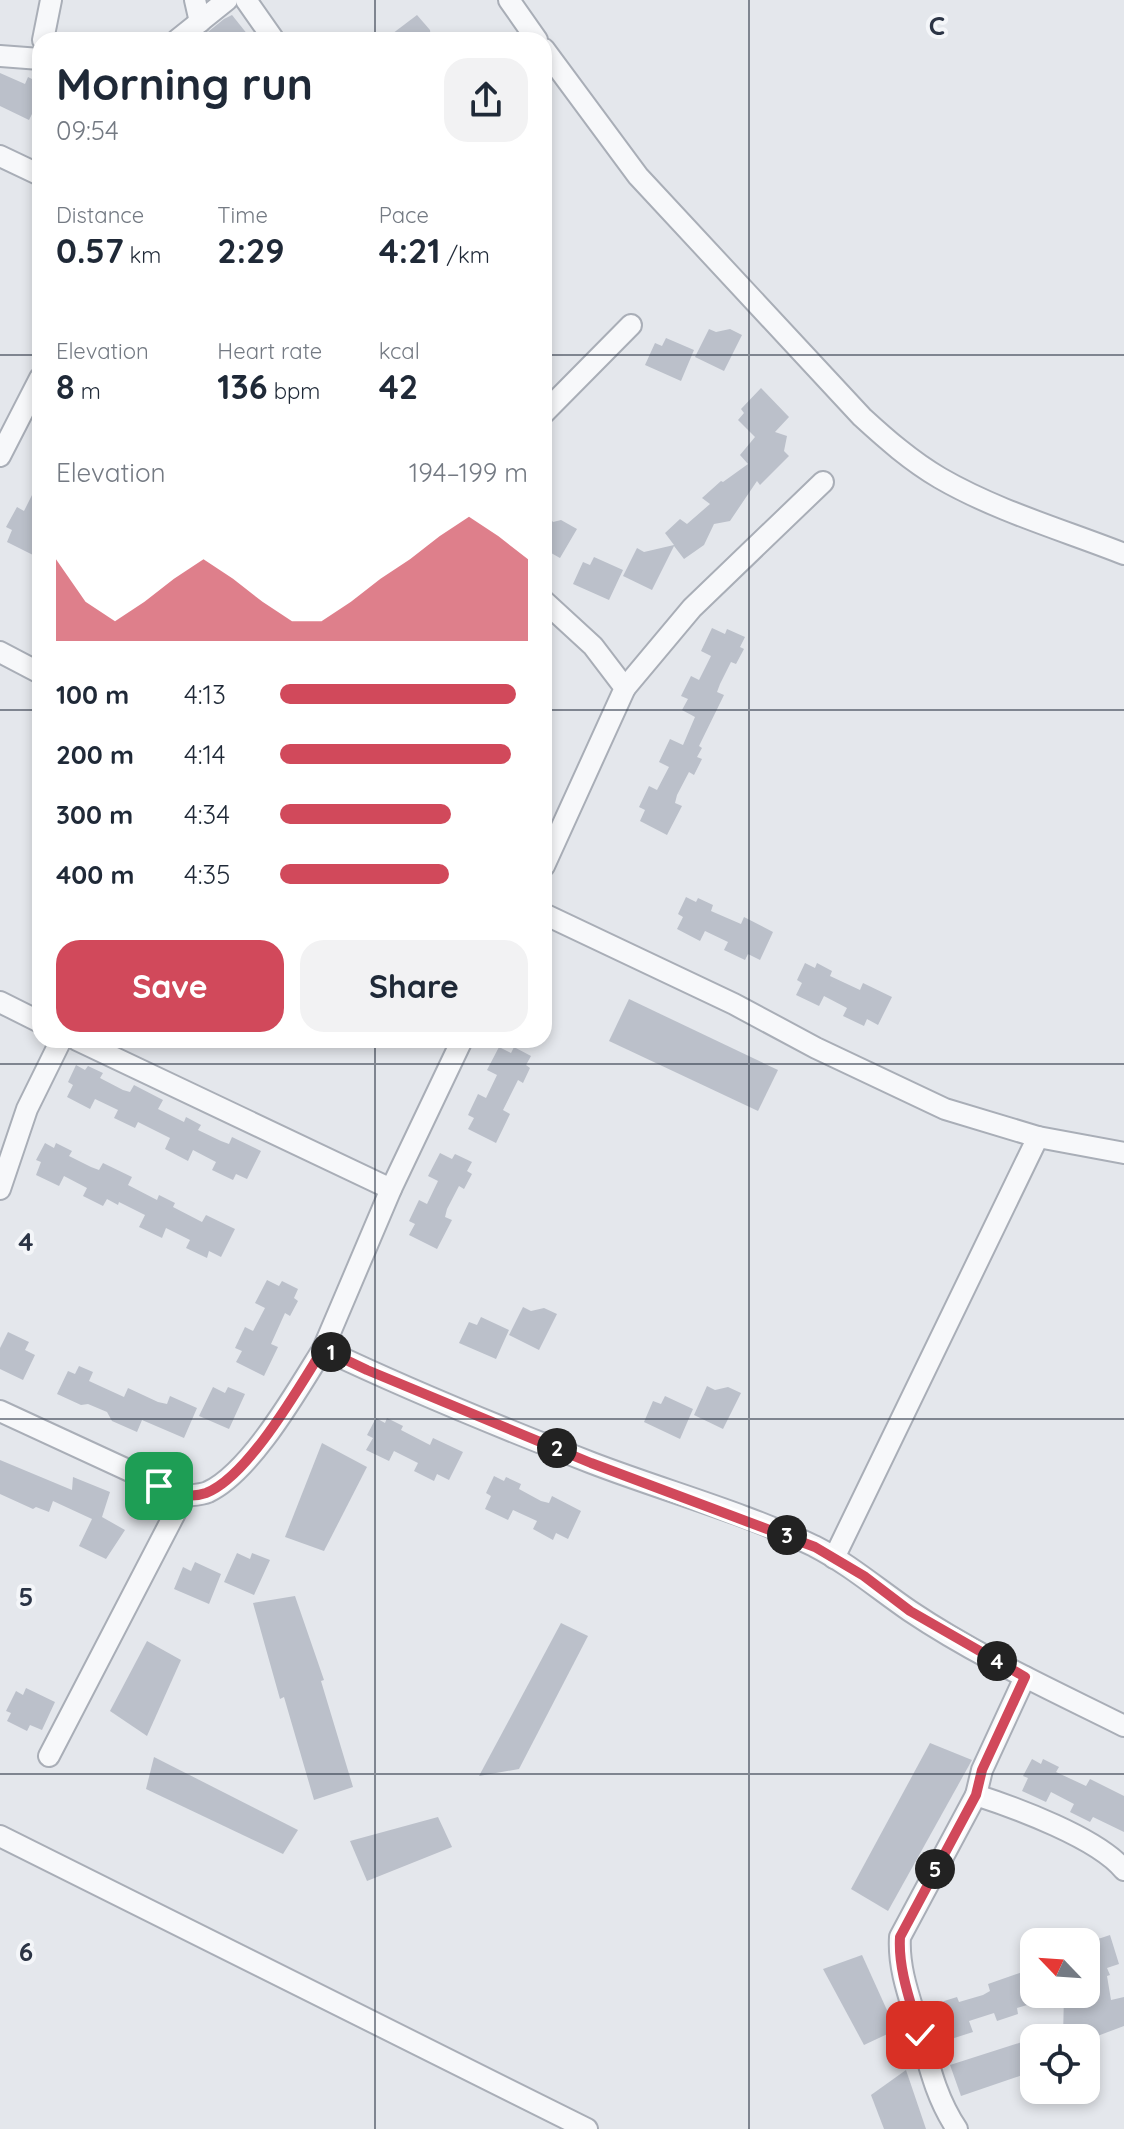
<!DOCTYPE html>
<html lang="en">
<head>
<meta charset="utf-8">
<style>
  body { margin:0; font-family:Quicksand,sans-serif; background:#f2f2f3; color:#1f2937; height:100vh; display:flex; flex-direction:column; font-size:30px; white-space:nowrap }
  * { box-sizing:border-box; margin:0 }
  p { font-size:26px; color:#747a83 }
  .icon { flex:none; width:44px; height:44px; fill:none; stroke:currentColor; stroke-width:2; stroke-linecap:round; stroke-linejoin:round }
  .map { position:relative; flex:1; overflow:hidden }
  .side { position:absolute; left:32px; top:32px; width:520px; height:1016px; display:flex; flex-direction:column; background:#fff; border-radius:24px; box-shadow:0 4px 12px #0003 }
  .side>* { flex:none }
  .needle { width:52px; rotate:295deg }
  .tools { position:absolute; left:1020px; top:1928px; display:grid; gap:16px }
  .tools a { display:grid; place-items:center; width:80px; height:80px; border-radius:16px; background:#fff; box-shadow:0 4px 12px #0003; font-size:40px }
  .pin { position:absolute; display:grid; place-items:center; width:68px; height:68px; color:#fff; margin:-34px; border-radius:16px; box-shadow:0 4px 12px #0006 }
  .km { position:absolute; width:40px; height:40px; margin:-20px; border-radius:50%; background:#222; color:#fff; font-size:22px; line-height:40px; text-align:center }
  .round { display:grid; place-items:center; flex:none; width:84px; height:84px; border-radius:24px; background:#f2f2f3 }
  .headline { display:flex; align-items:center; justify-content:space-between; height:136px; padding:0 24px }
  h1 { font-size:44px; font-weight:700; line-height:60px }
  .figures { display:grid; grid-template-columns:repeat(3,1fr); gap:12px; height:136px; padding:8px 24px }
  .figures div { display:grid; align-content:center }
  .figures b { font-size:34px; font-weight:700 }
  .figures small { font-size:22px; font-weight:400 }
  .figures p { font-size:22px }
  .chart { height:224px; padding:16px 24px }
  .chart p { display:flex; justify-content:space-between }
  .chart svg { width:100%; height:144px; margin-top:8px; fill:#d1495b; opacity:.7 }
  .cta { display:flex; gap:16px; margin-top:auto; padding:16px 24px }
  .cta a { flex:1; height:92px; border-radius:24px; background:#d1495b; color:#fff; font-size:32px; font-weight:700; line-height:92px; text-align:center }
  .cta a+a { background:#f2f2f3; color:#1f2937 }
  ul { padding:0 24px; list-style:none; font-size:26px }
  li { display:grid; grid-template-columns:128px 96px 1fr; align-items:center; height:60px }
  li i { height:20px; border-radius:10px; background:#d1495b }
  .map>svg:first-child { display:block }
  .building { fill:#bbc0ca }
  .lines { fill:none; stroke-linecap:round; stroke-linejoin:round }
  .minor-casing { stroke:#a9aeb7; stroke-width:24 }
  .minor { stroke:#f7f8fa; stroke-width:20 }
  .route-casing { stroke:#fff; stroke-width:16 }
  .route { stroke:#d1495b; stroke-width:10 }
  .grid { fill:none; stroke:#2b3445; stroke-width:2; stroke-opacity:0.55 }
  .grid-label { font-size:26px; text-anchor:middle; font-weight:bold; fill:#2b3445; stroke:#f4f6f9; stroke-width:8; stroke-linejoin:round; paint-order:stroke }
</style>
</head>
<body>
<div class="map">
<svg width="1124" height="2129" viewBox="0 0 1124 2129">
  <rect width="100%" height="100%" fill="#e4e7ec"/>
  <g class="building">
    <polygon points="232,15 252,40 198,40 224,19"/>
    <polygon points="417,15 430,30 431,40 384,40"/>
    <polygon points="0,73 25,84 28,77 40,83 40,118 32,114 29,120 0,106"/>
    <polygon points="709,329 716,332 730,329 742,335 724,371 695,357"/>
    <polygon points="666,338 694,350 681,381 645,365 655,343 662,346"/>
    <polygon points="761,388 789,417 775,432 787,436 784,451 789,456 760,485 757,481 730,521 714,524 704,545 684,559 674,546 652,590 623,576 637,548 644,552 674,545 665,533 680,519 687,524 710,504 702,498 721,481 723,482 748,464 740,455 755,437 738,420 744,413 741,409"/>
    <polygon points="40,479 40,545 35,556 7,542 12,530 6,527 17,507 24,511"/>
    <polygon points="544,511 553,522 561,520 577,529 560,558 544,549"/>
    <polygon points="594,557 623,570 609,600 573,584 583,562 590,565"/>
    <polygon points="712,628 725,634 727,629 745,637 740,647 744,649 736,664 731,662 720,684 717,692 724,695 699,746 702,748 697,757 702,759 694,775 689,772 677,795 675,803 682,806 667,835 640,821 645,810 639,807 649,786 657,790 669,767 659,762 670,739 683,745 695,717 682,710 688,699 681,696 691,676 699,680 711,656 701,651"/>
    <polygon points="686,897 696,902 698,898 713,905 711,911 741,924 744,917 773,932 760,960 748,954 745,960 724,950 728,942 705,931 700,941 677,929 683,917 678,914"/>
    <polygon points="805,963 815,968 817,963 832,971 830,976 860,990 863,983 892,997 878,1025 867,1019 864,1026 843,1016 847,1008 824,996 819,1006 796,995 802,983 797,980"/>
    <polygon points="629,999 778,1070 758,1111 609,1041"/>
    <polygon points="499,1047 511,1053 514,1047 531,1056 526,1065 530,1068 523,1083 518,1080 503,1110 510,1114 496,1143 468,1129 474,1118 468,1115 478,1094 486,1098 497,1075 487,1070"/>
    <polygon points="76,1065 85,1070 88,1066 103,1073 100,1078 123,1090 130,1092 134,1085 163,1100 158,1109 184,1122 186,1117 201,1125 198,1130 221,1141 229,1144 232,1137 261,1151 247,1179 236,1174 233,1180 212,1170 216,1162 193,1150 188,1161 165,1149 170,1138 138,1122 135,1128 114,1118 118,1110 95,1099 90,1109 67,1097 73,1085 68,1082"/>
    <polygon points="45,1143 54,1148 56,1143 72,1151 69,1156 91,1167 99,1170 103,1163 132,1177 128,1185 157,1200 159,1195 175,1203 173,1207 202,1222 206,1215 235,1229 221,1257 209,1251 207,1258 186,1248 190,1240 166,1228 162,1238 139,1227 145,1215 119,1202 118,1205 107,1199 103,1206 83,1196 87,1188 64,1176 59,1186 36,1175 41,1162 36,1160"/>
    <polygon points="440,1153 452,1159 455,1154 472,1162 467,1171 472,1174 464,1189 459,1186 447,1209 445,1217 452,1220 437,1249 409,1235 415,1224 409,1221 419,1200 427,1204 438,1181 428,1176"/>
    <polygon points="267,1280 279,1286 282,1281 298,1289 294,1298 298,1301 290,1316 285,1313 271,1344 278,1347 264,1376 236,1362 242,1351 235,1348 245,1327 253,1331 265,1308 255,1303"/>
    <polygon points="523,1307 531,1311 544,1308 557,1314 539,1350 509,1335"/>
    <polygon points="481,1317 509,1330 496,1359 459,1343 469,1322 477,1325"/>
    <polygon points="8,1332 29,1342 25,1350 35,1355 23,1380 0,1369 0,1348"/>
    <polygon points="79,1366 93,1372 89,1381 124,1397 128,1388 158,1402 167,1404 170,1396 197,1408 184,1438 142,1420 137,1432 112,1421 107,1412 88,1404 81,1405 57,1394 68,1371 75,1374"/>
    <polygon points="707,1386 715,1390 728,1387 741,1393 723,1429 694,1415"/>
    <polygon points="213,1387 225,1393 228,1387 245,1394 229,1429 199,1416"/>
    <polygon points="665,1396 693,1409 680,1439 644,1422 653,1401 661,1404"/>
    <polygon points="376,1418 385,1423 387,1418 403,1426 401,1430 430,1445 433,1438 463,1452 449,1480 437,1474 434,1481 414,1471 418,1463 394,1451 389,1461 366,1450 373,1438 367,1435"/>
    <polygon points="322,1443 367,1467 324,1551 285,1537"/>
    <polygon points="0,1460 72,1490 73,1477 110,1492 102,1517 125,1530 106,1559 79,1546 92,1519 53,1501 49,1512 36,1507 33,1509 0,1494"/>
    <polygon points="494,1476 504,1481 506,1477 521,1484 519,1489 541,1501 549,1503 552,1496 581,1511 568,1539 556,1533 553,1540 533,1529 537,1521 513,1510 508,1520 485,1509 491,1496 486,1493"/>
    <polygon points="237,1553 250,1559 252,1553 270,1560 254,1595 224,1582"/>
    <polygon points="195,1562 221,1574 209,1604 174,1589 183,1567 191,1571"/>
    <polygon points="295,1596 324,1680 321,1681 353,1787 314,1800 284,1697 280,1699 253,1603"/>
    <polygon points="561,1623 588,1636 519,1769 479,1776"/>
    <polygon points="147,1641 181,1660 147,1736 110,1711"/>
    <polygon points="26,1688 55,1702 42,1730 30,1725 27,1731 7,1721 11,1713 6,1711 16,1691 23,1695"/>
    <polygon points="930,1743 972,1760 888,1911 851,1889"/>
    <polygon points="154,1757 298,1830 283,1854 146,1789"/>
    <polygon points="1032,1759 1041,1764 1043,1759 1059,1767 1056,1772 1086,1786 1090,1779 1124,1796 1124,1832 1093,1817 1090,1822 1070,1812 1074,1804 1051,1792 1046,1802 1022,1791 1028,1778 1023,1776"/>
    <polygon points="438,1817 452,1847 367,1881 350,1841"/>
    <polygon points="1110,1935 1119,1964 1107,1968 1110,1975 1107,1976 1111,2000 1124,1997 1124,2026 1092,2038 1063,2038 1064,1994 1091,1994 1086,1977 1086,1943"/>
    <polygon points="862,1955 896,2030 864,2045 823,1969"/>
    <polygon points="1034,1968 1034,2003 1017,2008 1018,2014 997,2021 994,2013 969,2021 973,2032 948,2040 944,2026 938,2028 932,2010 943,2007 941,2002 957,1997 959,2002 983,1995 990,1991 988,1984"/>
    <polygon points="1025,2041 1034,2071 961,2096 950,2065"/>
    <polygon points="906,2070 926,2129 884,2129 871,2095"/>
  </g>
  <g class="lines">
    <defs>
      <g id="minor">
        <polyline points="195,0 200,22"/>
        <polyline points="246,0 274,40"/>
        <polyline points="509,0 537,40"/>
        <polyline points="43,40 51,0"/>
        <polyline points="177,40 227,0"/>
        <path d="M544 49 638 176 862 417C886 439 911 461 940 478 997 511 1063 530 1124 554"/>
        <polyline points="0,56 40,59"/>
        <polyline points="0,156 40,175"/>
        <polyline points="544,413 631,325"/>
        <polyline points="0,456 40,378"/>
        <polyline points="544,601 593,646 625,688 544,866"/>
        <polyline points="0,652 40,673"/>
        <polyline points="625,688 692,608 823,482"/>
        <polyline points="544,914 734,1004 816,1048 945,1109 1038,1137 1124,1153"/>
        <polyline points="0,1002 40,1022"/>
        <polyline points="77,1040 391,1189"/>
        <polyline points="0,1189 27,1109 61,1040"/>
        <polyline points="323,1349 391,1189 462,1040"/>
        <path d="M0 1411 184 1496C192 1495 201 1495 208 1492 251 1472 298 1389 323 1349 411 1391 502 1428 592 1463 665 1491 743 1512 814 1546 849 1564 878 1589 910 1611 977 1656 1052 1690 1124 1726"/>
        <polyline points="834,1558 1038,1137"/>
        <path d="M1025 1677 982 1770 976 1795C1016 1808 1098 1838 1124 1870"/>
        <polyline points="49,1756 184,1496"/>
        <polyline points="0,1836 587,2129"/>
        <path d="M957 2129C936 2098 929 2065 919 2029 910 1999 898 1969 900 1937L976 1795"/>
      </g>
    </defs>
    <use href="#minor" class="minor-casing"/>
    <use href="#minor" class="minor"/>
  </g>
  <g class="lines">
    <defs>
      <path id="route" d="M159 1486C175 1493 189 1499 206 1493 248 1477 299 1387 323 1349L367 1370 591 1463 815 1547 864 1576 910 1611 1025 1677 982 1770 976 1795 900 1937C898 1970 911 2003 920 2035"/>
    </defs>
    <use href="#route" class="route-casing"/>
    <use href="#route" class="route"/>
  </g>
  <path class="grid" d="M375 0V40M749 0V2129M0 355H40M544 355H1124M0 710H40M544 710H1124M375 1040V2129M0 1064H1124M0 1419H1124M0 1774H1124"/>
  <g class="grid-label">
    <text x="937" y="35">C</text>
    <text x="26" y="1251">4</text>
    <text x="26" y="1606">5</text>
    <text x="26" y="1961">6</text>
  </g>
</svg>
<div class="tools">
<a><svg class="needle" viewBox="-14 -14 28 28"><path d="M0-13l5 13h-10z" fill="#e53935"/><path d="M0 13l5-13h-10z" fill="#747a83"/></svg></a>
<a><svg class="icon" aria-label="locate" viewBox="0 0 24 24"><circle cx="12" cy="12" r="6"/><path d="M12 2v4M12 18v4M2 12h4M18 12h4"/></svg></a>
</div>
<div class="pin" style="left:159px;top:1486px;background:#1e9e55"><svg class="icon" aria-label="arrive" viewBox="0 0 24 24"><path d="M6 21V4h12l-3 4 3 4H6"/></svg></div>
<div class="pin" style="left:920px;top:2035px;background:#d93025"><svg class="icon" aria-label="check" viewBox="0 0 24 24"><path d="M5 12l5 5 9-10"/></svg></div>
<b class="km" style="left:331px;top:1352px">1</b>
<b class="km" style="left:557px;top:1448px">2</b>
<b class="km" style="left:787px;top:1535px">3</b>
<b class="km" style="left:997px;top:1661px">4</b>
<b class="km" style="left:935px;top:1869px">5</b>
<section class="side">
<div class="headline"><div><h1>Morning run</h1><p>09:54</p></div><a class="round"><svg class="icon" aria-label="share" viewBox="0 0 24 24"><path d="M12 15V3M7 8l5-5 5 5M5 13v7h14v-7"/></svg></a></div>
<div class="figures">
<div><p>Distance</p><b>0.57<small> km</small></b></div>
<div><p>Time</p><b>2:29</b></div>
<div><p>Pace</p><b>4:21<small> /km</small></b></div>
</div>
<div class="figures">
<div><p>Elevation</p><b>8<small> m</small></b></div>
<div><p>Heart rate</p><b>136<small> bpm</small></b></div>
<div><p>kcal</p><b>42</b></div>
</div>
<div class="chart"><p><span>Elevation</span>194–199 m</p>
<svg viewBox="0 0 160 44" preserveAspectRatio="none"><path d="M0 44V19L10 32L20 38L30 32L40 25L50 19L60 25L70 32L80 38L90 38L100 32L110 25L120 19L130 12L140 6L150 12L160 19V44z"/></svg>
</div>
<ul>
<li><b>100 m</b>4:13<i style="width:95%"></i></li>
<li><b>200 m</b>4:14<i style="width:93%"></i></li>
<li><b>300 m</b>4:34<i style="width:69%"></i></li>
<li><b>400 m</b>4:35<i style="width:68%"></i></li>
</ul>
<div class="cta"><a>Save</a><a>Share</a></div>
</section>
</div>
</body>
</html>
